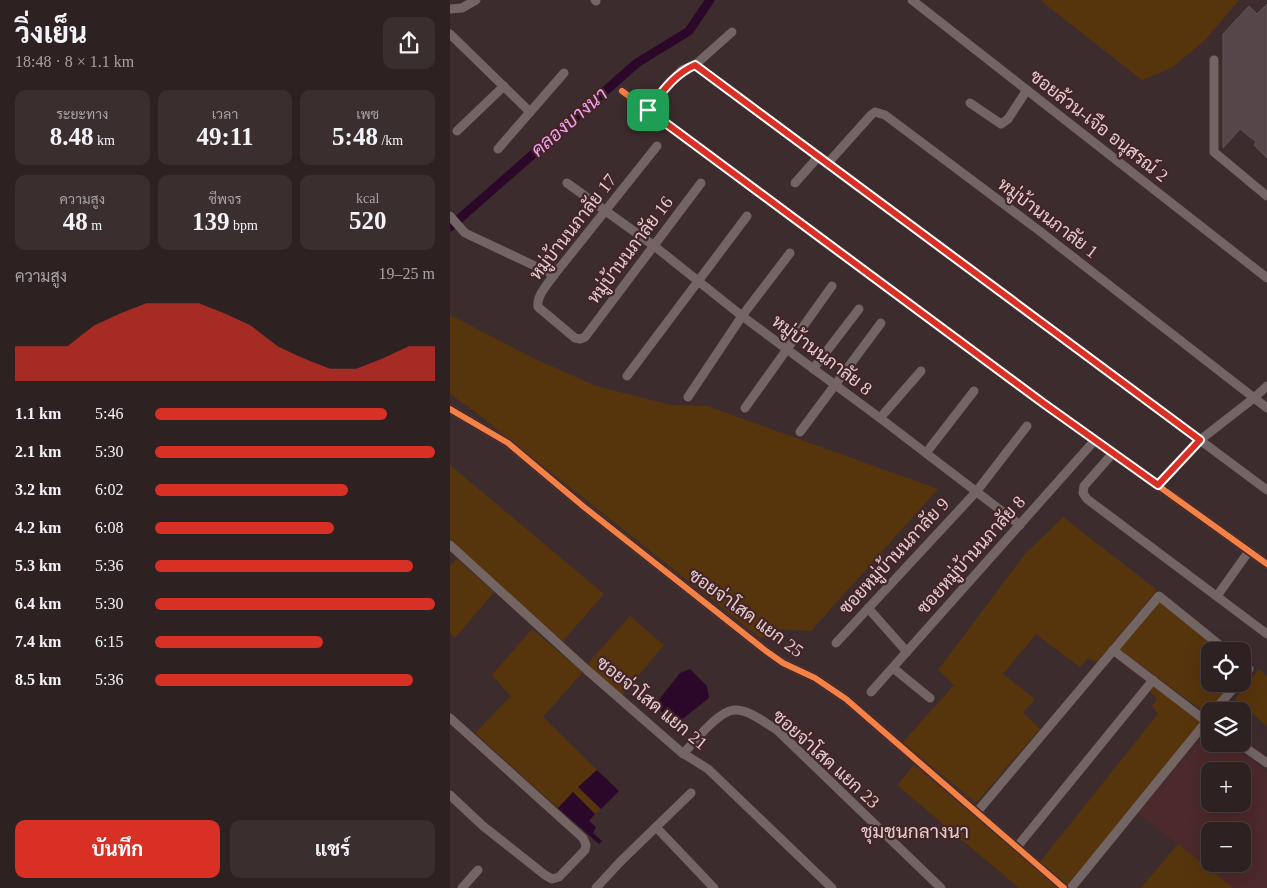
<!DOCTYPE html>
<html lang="th">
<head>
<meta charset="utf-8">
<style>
  body { margin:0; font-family:"Times New Roman",Sarabun,serif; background:#3a2e2f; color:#f1f3f6; height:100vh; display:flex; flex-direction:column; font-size:19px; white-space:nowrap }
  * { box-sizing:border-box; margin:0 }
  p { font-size:16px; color:#a7a3a5 }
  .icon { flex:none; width:28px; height:28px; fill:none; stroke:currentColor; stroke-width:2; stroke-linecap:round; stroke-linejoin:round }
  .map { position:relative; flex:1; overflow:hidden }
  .panel { display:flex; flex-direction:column; background:#2e2122; width:450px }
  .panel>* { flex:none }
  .tools { position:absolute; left:751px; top:642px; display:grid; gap:10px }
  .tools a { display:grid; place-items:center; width:50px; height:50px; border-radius:10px; background:#2e2122; box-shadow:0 5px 20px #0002,0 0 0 1px #493e40; font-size:25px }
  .pin { position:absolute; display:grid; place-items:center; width:42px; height:42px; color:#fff; margin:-21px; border-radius:10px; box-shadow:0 2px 8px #0006 }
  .round { display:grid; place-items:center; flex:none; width:52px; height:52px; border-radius:10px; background:#3a2e2f }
  .summary { display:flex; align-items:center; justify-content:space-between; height:85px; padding:0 15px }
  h1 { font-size:28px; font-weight:700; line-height:38px }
  .stats { display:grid; grid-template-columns:repeat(3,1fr); gap:8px; height:85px; padding:5px 15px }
  .stats div { display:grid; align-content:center; border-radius:10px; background:#3a2e2f; text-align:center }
  .stats b { font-size:25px; font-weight:700 }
  .stats small { font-size:14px; font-weight:400 }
  .stats p { font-size:14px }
  .chart { height:140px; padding:10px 15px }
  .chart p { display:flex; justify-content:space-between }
  .chart svg { width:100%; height:90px; margin-top:5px; fill:#d93025; opacity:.7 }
  .action { display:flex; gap:10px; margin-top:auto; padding:10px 15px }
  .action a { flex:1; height:58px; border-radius:10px; background:#d93025; color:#fff; font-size:20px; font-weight:700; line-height:58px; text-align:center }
  .action a+a { background:#3a2e2f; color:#f1f3f6 }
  ul { padding:0 15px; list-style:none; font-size:16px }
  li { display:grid; grid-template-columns:80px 60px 1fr; align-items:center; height:38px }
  li i { height:12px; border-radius:6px; background:#d93025 }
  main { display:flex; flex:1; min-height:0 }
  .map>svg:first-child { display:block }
  .built { fill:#4c292b; fill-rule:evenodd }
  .green { fill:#57350c }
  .water { fill:#2b072a }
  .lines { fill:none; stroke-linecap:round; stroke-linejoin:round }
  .canal { stroke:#2b072a; stroke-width:9 }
  .building { fill:#544649; stroke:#615256 }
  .minor { stroke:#736563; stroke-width:9 }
  .cycleway-casing { stroke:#442527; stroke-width:9 }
  .cycleway { stroke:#f48246; stroke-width:6 }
  .route-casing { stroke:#fff; stroke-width:10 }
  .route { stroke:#d93025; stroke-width:6 }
  .labels { text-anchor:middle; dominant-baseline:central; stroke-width:4.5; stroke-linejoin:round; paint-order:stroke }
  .street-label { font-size:18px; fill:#e3cecf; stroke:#442527 }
  .water-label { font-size:19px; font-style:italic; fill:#f0a1ee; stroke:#442527 }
  .neighbourhood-label { font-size:19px; fill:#e3cecf; stroke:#442527 }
</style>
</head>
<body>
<main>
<section class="panel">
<div class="summary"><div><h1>วิ่งเย็น</h1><p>18:48 · 8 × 1.1 km</p></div><a class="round"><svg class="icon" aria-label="share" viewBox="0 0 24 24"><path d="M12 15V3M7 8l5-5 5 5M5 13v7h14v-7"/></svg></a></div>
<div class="stats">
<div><p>ระยะทาง</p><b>8.48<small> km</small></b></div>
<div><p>เวลา</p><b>49:11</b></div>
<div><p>เพซ</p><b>5:48<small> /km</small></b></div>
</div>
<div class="stats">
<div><p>ความสูง</p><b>48<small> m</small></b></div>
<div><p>ชีพจร</p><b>139<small> bpm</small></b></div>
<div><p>kcal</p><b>520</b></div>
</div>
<div class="chart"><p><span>ความสูง</span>19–25 m</p>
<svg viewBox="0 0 160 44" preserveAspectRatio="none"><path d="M0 44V27L10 27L20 27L30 17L40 11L50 6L60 6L70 6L80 11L90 17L100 27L110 33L120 38L130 38L140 33L150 27L160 27V44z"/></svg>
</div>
<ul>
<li><b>1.1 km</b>5:46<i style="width:83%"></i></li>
<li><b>2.1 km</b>5:30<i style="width:100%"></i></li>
<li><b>3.2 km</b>6:02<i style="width:69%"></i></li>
<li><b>4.2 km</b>6:08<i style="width:64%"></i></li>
<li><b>5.3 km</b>5:36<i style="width:92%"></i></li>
<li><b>6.4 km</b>5:30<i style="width:100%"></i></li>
<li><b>7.4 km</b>6:15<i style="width:60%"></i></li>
<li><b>8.5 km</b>5:36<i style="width:92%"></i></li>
</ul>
<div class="action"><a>บันทึก</a><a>แชร์</a></div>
</section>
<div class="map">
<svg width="817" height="888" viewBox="0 0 817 888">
  <rect width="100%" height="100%" fill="#3d2c2d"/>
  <path class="built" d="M759 728 760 744H780L817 772V888H783L688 813ZM760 771H792V804H760ZM760 831H792V864H760Z"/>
  <g class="green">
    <polygon points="590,0 789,0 754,41 723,67 692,80"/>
    <polygon points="0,315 85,359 146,386 221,405 257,406 488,489 361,631 328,629 310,638 24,411 0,394"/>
    <polygon points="0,465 154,594 113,641 71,605 0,539"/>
    <polygon points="613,517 707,590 647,662 638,658 630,667 586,634 553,674 585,699 573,713 590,729 526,803 453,742 504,685 488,670 575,554"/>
    <polygon points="7,559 44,592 5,638 0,633 0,566"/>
    <polygon points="709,600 772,651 760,651 760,684 782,684 757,714 669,649"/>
    <polygon points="180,616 214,645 172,695 137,665"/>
    <polygon points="82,629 133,672 93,717 147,770 128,787 151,809 145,814 123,792 108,808 25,733 61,696 42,675"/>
    <polygon points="809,669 817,676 817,726 785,699"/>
    <polygon points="703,685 752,722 618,884 590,862 708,714 702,706 707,699 700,691"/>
    <polygon points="464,765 608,888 569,888 447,785"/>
    <polygon points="728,844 783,888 691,888"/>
  </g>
  <g class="water">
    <polygon points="240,669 257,686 259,698 230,721 220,718 205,707 207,702 230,673"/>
    <polygon points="147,770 169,791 151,809 128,787"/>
    <polygon points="123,792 145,814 139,821 146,827 143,833 152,841 149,844 108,808"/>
  </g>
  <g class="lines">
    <polyline class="canal" points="0,227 187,63 239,31 260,0"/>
  </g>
  <polygon class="building" points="817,4 817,158 804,145 806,142 790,129 773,148 773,34 799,6 807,14"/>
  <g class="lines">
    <g class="minor">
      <polyline points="145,0 146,1"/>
      <polyline points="462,0 817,278"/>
      <polyline points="0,9 12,8 26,0"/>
      <polyline points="0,34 80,112"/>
      <polyline points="764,60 764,152 817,196"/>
      <polyline points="245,65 378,163 817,490"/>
      <polyline points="172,91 593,403 817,564"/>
      <polyline points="520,103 551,124 558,119 577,90"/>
      <polyline points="198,110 215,88 232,70 245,65 282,32"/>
      <polyline points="7,131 54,86"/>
      <path d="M207 146 104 275C98 284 86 296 88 307L125 338 130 339 135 337 251 183"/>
      <polyline points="48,149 114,73"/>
      <polyline points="378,163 421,115 425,112 435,115 587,229 817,408"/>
      <polyline points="117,183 203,245 292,316 430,418 570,525"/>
      <polyline points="345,183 369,156"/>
      <polyline points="0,216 15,233 104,275"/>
      <polyline points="363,369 409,309"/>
      <polyline points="177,376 297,216"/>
      <polyline points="238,397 292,316 340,253"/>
      <polyline points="295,408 382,286"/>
      <polyline points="0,409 58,443 134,507 316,651 333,663 365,678 396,699 614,888"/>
      <polyline points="430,418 471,371"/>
      <polyline points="350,432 431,323"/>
      <polyline points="476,453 524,391"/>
      <polyline points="663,453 634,486 633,493 637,499 817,634"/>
      <polyline points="708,485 750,440 804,398 817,386"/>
      <polyline points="0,545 137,670 231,752 258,769 382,888"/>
      <polyline points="767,596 799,551"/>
      <polyline points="418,608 457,652"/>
      <polyline points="386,643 526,492 577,426"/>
      <polyline points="663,650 756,721"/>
      <polyline points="792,663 799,669 792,677"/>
      <polyline points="443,668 480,698"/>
      <polyline points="421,692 645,440"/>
      <polyline points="764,711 787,684"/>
      <polyline points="0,718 133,838 136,845 135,850 109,877 102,879 95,875 33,826 0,795"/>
      <polyline points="790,744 817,763"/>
      <path d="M233 754C244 742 269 710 285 710 300 710 315 723 327 730L491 888"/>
      <polyline points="527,812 709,596 777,651"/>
      <polyline points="206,827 264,888"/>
      <polyline points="567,847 703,680"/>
      <polyline points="12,888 28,870"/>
      <polyline points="146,888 170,862 241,793"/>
      <polyline points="621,888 760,717"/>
    </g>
    <defs>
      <g id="cycleway">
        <polyline points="172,91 593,403 817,564"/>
        <polyline points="0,409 58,443 134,507 316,651 333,663 365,678 396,699 614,888"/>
      </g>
    </defs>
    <use href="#cycleway" class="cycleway-casing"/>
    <use href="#cycleway" class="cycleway"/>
  </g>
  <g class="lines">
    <defs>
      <path id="route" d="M245 65 750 440 708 485 593 403 198 110C212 92 224 74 245 65Z"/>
    </defs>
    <use href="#route" class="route-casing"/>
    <use href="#route" class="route"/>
  </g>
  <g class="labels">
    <g class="street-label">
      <text transform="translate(649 126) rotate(38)">ซอยล้วน-เจือ อนุสรณ์ 2</text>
      <text transform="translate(598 218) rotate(37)">หมู่บ้านนภาลัย 1</text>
      <text transform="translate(123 227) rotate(-52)">หมู่บ้านนภาลัย 17</text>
      <text transform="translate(180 250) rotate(-53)">หมู่บ้านนภาลัย 16</text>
      <text transform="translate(372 355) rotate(37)">หมู่บ้านนภาลัย 8</text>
      <text transform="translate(521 555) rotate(-48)">ซอยหมู่บ้านนภาลัย 8</text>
      <text transform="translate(444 556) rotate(-47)">ซอยหมู่บ้านนภาลัย 9</text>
      <text transform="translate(296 613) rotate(36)">ซอยจ่าโสด แยก 25</text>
      <text transform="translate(202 703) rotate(39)">ซอยจ่าโสด แยก 21</text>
      <text transform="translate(376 759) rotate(42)">ซอยจ่าโสด แยก 23</text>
    </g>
    <g class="water-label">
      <text transform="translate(119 122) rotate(-41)">คลองบางนา</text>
    </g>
    <g class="neighbourhood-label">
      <text x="465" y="831">ชุมชนกลางนา</text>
    </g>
  </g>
</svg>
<div class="tools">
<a><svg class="icon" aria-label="locate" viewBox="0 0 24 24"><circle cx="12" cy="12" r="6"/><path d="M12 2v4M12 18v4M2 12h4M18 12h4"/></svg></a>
<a><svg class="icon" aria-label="layers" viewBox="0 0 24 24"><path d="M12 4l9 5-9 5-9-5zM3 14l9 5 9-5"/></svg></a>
<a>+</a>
<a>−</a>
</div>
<div class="pin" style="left:198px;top:110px;background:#1e9e55"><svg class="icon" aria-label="arrive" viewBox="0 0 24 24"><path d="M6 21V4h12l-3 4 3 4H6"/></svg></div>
</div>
</main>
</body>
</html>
